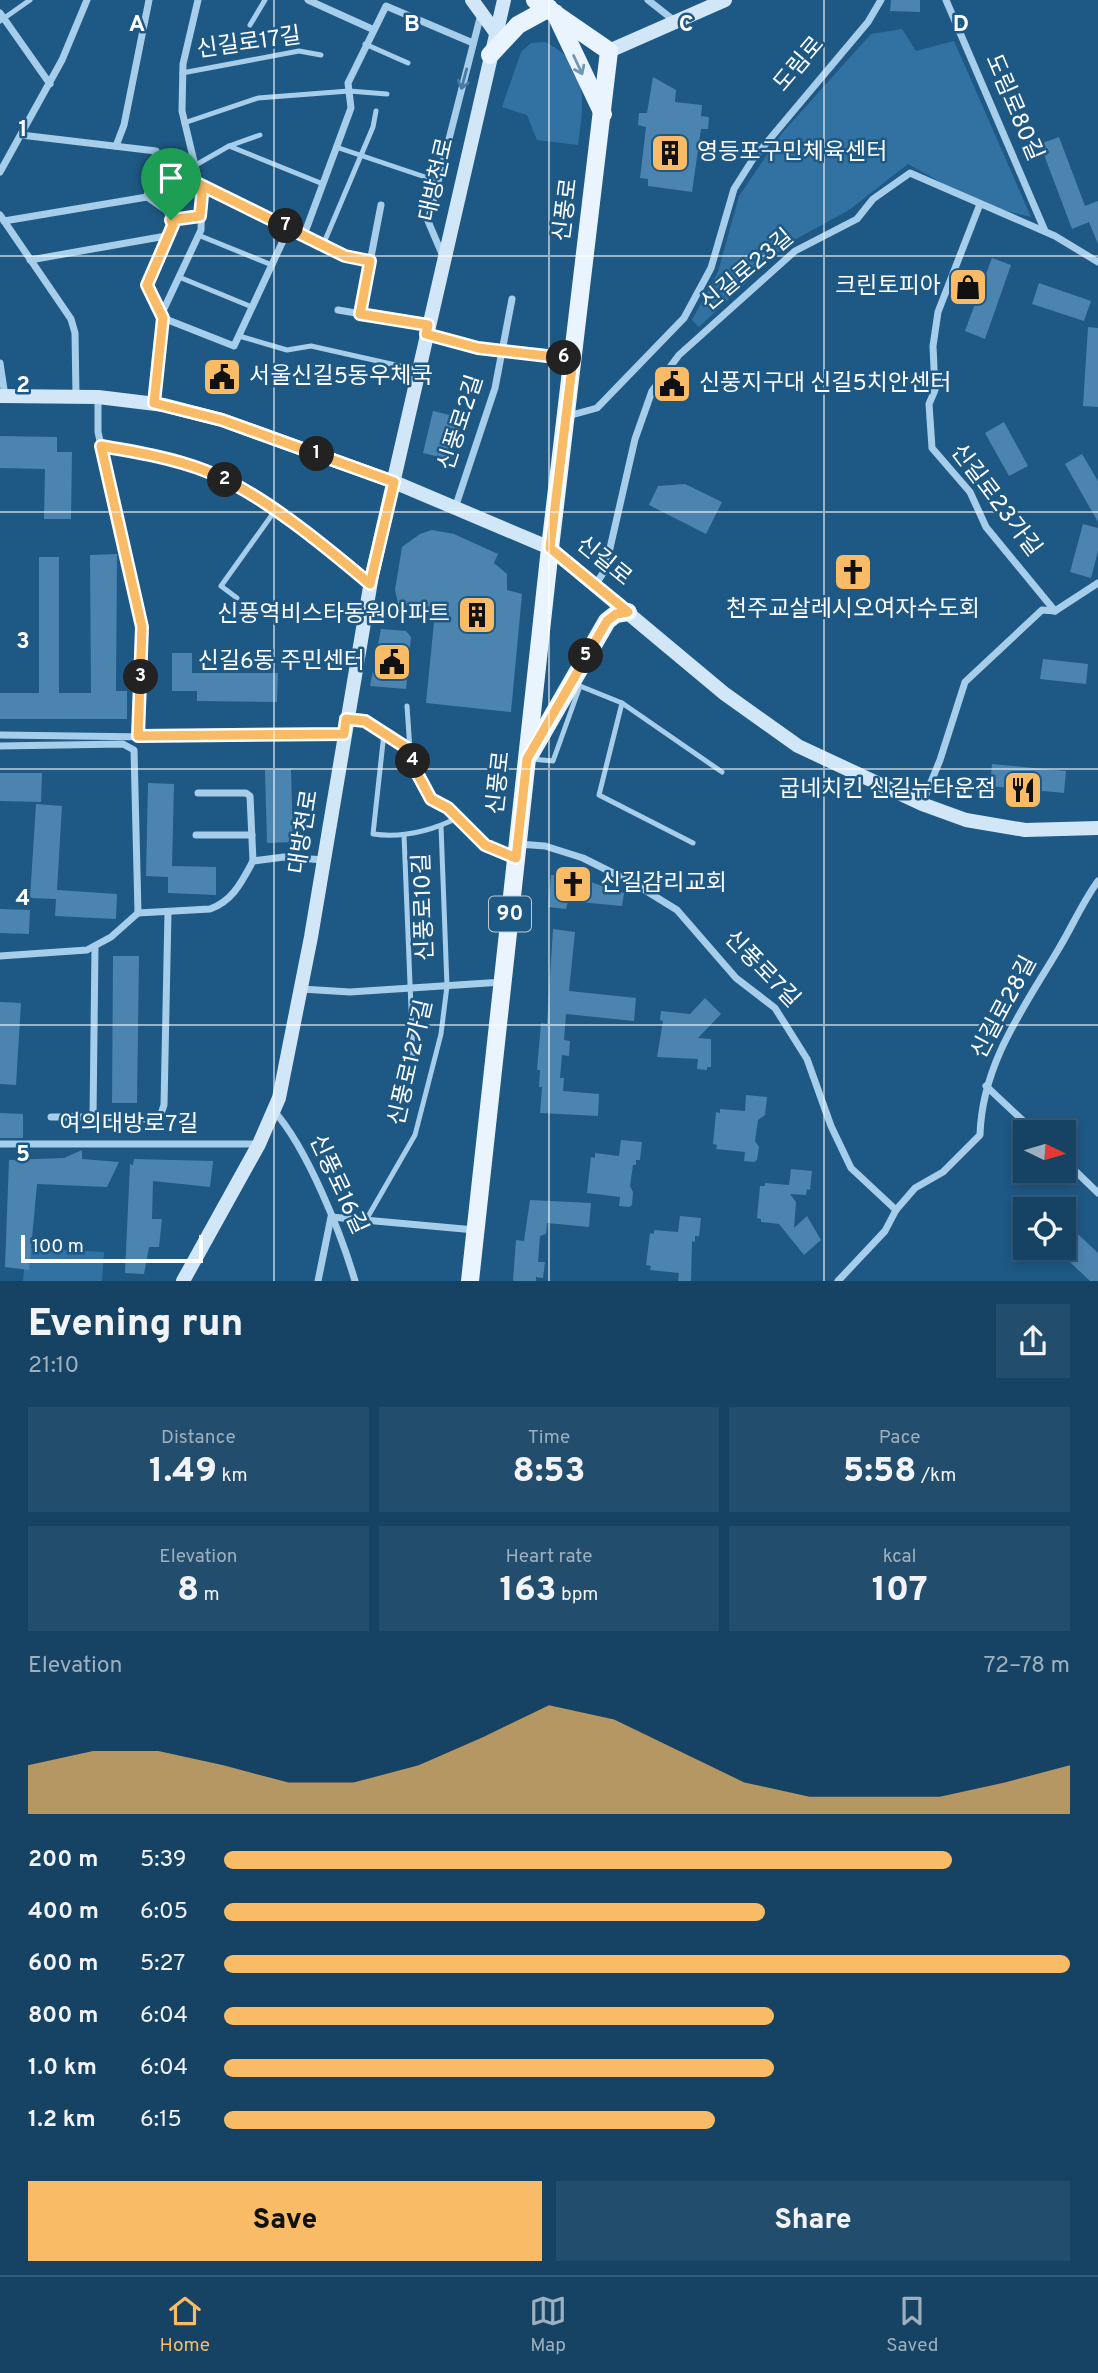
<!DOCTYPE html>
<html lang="en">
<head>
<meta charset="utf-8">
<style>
  body { margin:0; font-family:Overpass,"Noto Sans KR",sans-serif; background:#234d6c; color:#f1f3f6; height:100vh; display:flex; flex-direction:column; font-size:26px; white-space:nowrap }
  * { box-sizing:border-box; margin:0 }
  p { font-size:23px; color:#9eb0be }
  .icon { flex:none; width:38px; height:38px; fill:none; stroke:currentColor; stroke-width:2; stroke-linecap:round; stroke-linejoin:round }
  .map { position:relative; height:1281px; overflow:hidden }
  .drawer { display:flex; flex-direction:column; background:#164263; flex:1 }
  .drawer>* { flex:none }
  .needle { width:46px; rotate:95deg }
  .buttons { position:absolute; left:1013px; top:1120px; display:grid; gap:14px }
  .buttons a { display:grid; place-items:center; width:63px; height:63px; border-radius:0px; background:#164263; box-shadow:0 4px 10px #0003,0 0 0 2px #355b78; font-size:35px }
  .scale { position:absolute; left:21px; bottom:18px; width:182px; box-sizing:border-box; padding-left:7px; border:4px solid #fff; border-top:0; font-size:19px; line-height:24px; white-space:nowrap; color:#fff; -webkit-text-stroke:5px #1e5884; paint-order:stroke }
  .pin { position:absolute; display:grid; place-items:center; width:60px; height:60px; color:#fff; margin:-72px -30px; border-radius:50% 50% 50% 0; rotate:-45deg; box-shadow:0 0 7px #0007 }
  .pin .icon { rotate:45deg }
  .km { position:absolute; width:35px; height:35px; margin:-18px; border-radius:50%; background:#222; color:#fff; font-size:19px; line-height:35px; text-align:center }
  .round { display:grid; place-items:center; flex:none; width:74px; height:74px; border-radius:0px; background:#234d6c }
  .summary { display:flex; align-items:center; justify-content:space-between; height:119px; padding:0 28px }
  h1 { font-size:38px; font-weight:800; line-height:52px }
  .figures { display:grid; grid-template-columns:repeat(3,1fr); gap:10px; height:119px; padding:7px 28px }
  .figures div { display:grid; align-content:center; border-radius:0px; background:#234d6c; text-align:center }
  .figures b { font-size:35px; font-weight:800 }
  .figures small { font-size:19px; font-weight:400 }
  .figures p { font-size:19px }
  .chart { height:196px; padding:14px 28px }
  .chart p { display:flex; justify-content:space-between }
  .chart svg { width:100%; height:126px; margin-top:7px; fill:#f9bb65; opacity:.7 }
  .cta { display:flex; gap:14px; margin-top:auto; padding:14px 28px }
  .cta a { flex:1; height:80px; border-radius:0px; background:#f9bb65; color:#111; font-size:28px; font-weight:800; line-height:80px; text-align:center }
  .cta a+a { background:#234d6c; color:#f1f3f6 }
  ul { padding:0 28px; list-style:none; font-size:23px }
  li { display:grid; grid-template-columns:112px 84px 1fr; align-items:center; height:52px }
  li i { height:18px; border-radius:9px; background:#f9bb65 }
  .menu { display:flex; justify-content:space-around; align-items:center; height:98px; border-top:2px solid #355b78; background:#164263; font-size:19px; color:#9eb0be }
  .menu a { display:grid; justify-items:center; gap:4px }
  .menu .on { color:#f9bb65 }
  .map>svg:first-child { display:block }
  .green { fill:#3272a2 }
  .building { fill:#4b84af }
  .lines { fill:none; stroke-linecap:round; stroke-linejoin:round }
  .service { stroke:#a6cdea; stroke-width:5 }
  .minor { stroke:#a6cdea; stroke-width:7 }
  .secondary { stroke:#d1e7f8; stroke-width:14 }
  .primary { stroke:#e9f4fe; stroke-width:18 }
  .oneway { stroke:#6f96b5 }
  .oneway2 { stroke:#477ba3 }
  .route-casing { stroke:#fff; stroke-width:14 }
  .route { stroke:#f9bb65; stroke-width:9 }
  .grid { fill:none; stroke:#fff; stroke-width:2; stroke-opacity:0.55 }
  .labels { text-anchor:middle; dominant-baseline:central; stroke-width:5; stroke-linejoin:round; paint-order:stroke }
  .shield { fill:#1e5884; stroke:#bccdda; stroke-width:2 }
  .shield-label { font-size:21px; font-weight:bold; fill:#fff }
  .street-label { font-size:23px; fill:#fff; stroke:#1e5884 }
  .poi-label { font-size:23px; fill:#fff; stroke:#1e5884; text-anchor:start }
  .grid-label { font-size:23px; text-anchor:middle; font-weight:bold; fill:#fff; stroke:#1e5884; stroke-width:5; stroke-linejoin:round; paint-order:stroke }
</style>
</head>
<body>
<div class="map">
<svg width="1098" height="1281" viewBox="0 0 1098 1281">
  <rect width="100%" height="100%" fill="#1e5884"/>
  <g class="green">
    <polygon points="902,29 916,51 954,41 1031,217 980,204 908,164 849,210 787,244 699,327 692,320 718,272 739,196 782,133 871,34"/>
    <path d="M545 42C590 64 584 102 578 145L537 140 527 115 502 107 521 52 531 43Z"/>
    <polygon points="26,1248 104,1252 102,1281 23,1281"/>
  </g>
  <g class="building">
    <polygon points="891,0 920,0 920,12 890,11"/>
    <polygon points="653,77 676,90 675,102 702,105 701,116 709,117 708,129 701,129 692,192 648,186 648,179 640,178 646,127 638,125 639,113 647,113"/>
    <polygon points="1059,137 1085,206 1098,201 1098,244 1089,222 1072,229 1040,144"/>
    <polygon points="992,258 1011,265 985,339 965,331"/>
    <polygon points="1039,283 1091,301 1084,321 1032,304"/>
    <polygon points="1088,327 1098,328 1098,407 1083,406"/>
    <polygon points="675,373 684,383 669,396 662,388"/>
    <polygon points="433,411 458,417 448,459 423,453"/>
    <polygon points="1004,422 1028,466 1009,476 985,433"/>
    <polygon points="0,436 57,437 57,452 72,452 71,519 44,519 45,469 0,468"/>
    <polygon points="1082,454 1098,481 1098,522 1065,464"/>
    <polygon points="685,484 722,502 706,534 649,505 658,486"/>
    <polygon points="1083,524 1098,528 1098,551 1091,578 1070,572"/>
    <polygon points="432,530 454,534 498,554 494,563 507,574 507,590 522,594 511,712 426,703 434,622 433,607 398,603 395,590 402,547 420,534"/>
    <polygon points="117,554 116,691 127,691 127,719 0,719 0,693 39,693 39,557 59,557 59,693 91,693 90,555"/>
    <polygon points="381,629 406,631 411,637 406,689 370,686"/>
    <polygon points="172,653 192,653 192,673 278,673 277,702 197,701 197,691 172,691"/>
    <polygon points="1043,659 1088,664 1086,684 1040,679"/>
    <polygon points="992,764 1066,771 1064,793 990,786"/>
    <polygon points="291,769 293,842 267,843 265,770"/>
    <polygon points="0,773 42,773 41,802 0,801"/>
    <polygon points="148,783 174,784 172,866 216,867 216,895 168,893 168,877 146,876"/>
    <polygon points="36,804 62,806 57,890 117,894 116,919 55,916 56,899 30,898"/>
    <polygon points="551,875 569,875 624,893 622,906 568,901 566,909 548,907"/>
    <polygon points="0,909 30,910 29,934 0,933"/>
    <polygon points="553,929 575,932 569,991 636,998 634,1021 566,1014 564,1040 570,1041 569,1056 562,1055 560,1078 564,1078 563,1091 599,1094 598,1116 540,1113 542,1087 539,1087 540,1070 537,1070 541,1023 547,1024"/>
    <polygon points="113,956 139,956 137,1103 112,1103"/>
    <polygon points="705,998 721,1014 698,1038 711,1039 711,1067 707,1067 707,1070 697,1069 698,1059 657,1057 663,1021 660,1020 661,1011 690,1014"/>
    <polygon points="0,1002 21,1003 16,1085 0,1084"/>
    <polygon points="746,1095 767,1097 765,1115 758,1120 755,1141 759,1147 757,1160 754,1162 744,1161 745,1152 716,1149 717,1145 713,1144 716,1112 720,1113 720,1109 745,1111"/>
    <polygon points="0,1113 23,1114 23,1138 0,1138"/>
    <polygon points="621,1140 642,1142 640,1160 636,1160 636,1165 633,1165 630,1186 633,1192 632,1205 629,1207 619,1206 620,1197 587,1193 591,1157 595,1158 595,1153 619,1156"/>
    <polygon points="82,1150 82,1159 119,1162 107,1187 37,1184 29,1270 5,1267 9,1160 64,1158"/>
    <polygon points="134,1159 213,1161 210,1187 153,1181 152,1219 162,1219 159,1247 149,1247 144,1274 125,1273 130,1164 133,1165"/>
    <polygon points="791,1169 812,1171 810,1190 807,1189 806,1195 790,1194 796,1202 794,1228 807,1216 821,1240 804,1255 779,1224 761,1222 761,1219 757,1218 760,1186 765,1186 765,1183 789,1185"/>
    <polygon points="530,1200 591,1203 589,1227 547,1223 546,1234 540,1236 538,1262 545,1262 543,1278 536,1277 536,1281 513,1281 516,1240 524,1241"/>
    <polygon points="680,1216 701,1218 699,1236 695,1236 695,1242 692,1241 691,1281 678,1281 679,1273 650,1270 651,1266 646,1265 650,1233 654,1234 654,1230 678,1232"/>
    <polygon points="1064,1221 1098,1253 1098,1281 1090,1281 1055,1248 1064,1248"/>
  </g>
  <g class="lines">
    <g class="service">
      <polyline points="0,21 30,0"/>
      <polyline points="250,25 265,0"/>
      <polyline points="365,44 408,63"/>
      <polyline points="182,73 299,51 321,55"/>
      <polyline points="184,123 258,98 349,91 387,94"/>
      <polyline points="229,146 323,184"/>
      <polyline points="336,147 437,181"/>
      <polyline points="194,166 229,146 260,135"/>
      <polyline points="198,235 272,265"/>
      <polyline points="323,245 373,127 376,111"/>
      <polyline points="179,277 252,307"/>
      <polyline points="239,336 287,350 311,346 418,370"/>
      <polyline points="237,598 221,586 274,512"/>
      <polyline points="407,706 410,750"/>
      <polyline points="350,719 365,721 410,750 416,771 431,799 448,809 485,845 513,857"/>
      <path d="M384 733 373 834C402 838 431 831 457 818"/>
      <polyline points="531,759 553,761 580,686 622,703"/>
      <polyline points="404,835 413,1058"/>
      <polyline points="693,843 599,795 622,703 722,772"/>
      <polyline points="366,1220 415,1135 441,1034 447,986 441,826"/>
    </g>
    <g class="minor">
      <polyline points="198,0 183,64 182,111 202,195 201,230 162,313 163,318 234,346 289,228"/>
      <polyline points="308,0 372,29"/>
      <polyline points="648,0 676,22"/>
      <polyline points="946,0 1045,231"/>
      <polyline points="0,13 50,84"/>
      <polyline points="21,135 156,151 147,197"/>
      <polyline points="116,146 124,125 149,0"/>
      <polyline points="0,172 62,60 87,0"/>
      <polyline points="199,184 345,256 370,261"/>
      <polyline points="147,197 167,211 173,225 147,285 163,318 154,403"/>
      <polyline points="980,204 938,312 933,346 935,390 929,404 932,448 970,492 986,527 1055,611"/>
      <polyline points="0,215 71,319 75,333 76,396"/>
      <polyline points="171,220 200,216"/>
      <polyline points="4,221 147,197"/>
      <polyline points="304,235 351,108 348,83 386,6 473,43"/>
      <polyline points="442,254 428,221 481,14"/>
      <polyline points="30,260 166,236"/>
      <polyline points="338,310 428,325"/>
      <polyline points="360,314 381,205"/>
      <polyline points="426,334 478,348 572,359"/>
      <polyline points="0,363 5,396"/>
      <polyline points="98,397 98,432 142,627 138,736"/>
      <polyline points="568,416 597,408 684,318 711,268 734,189 753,159 868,22 881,0"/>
      <path d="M101 446C136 452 172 459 206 471 260 492 325 546 369 583"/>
      <polyline points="455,508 495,388 512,299"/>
      <polyline points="596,584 605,570 635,439 652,391 679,355 795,251 857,219 873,199 910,173 1055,236 1098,262"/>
      <polyline points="0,735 149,737 344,734"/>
      <polyline points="0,746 123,744 134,750 138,913"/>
      <polyline points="198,793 246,793 250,796 253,861"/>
      <polyline points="922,804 940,760 965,682 1042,610 1055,611 1098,583"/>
      <polyline points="196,835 252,835"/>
      <polyline points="518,844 545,846 583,858 635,884 677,910 736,978 775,1008 807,1059 831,1126 851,1168 896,1210"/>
      <path d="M0 956 87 950 111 937 138 913 210 909C233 901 242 881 253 861L284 857 324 860"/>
      <polyline points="301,989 350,992 503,982"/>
      <polyline points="986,1086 1035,1132"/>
      <path d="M274 1111C307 1148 341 1233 355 1281"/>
      <polyline points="51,1117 93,1117 95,947"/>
      <polyline points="93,1117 148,1119 161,1114 164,1105 168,912"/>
      <polyline points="0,1144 258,1144"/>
      <polyline points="1064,1160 1098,1193"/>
      <polyline points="318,1281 331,1217 475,1230"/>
      <path d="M838 1281 885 1231 896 1210 915 1188 943 1172 980 1135C982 1064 1023 1009 1058 950 1072 927 1082 903 1098 881"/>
    </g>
    <g class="secondary">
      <polyline points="472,0 496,33"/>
      <polyline points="609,51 725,0"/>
      <polyline points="0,396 98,397 164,405 222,420 394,482 550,548 725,694 798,746 922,804 966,820 1025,830 1098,828"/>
      <polyline points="183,1281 259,1144 279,1098 311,937 372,575 504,0"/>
    </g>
    <g class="primary">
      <polyline points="555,13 603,114"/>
      <polyline points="490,55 518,25 549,8"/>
      <polyline points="531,753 607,621 616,614 628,612"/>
      <polyline points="470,1281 550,548 609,51 535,0"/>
    </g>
  </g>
  <defs><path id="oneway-shaft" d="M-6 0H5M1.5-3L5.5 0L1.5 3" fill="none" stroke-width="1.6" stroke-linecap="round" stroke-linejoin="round" transform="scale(1.75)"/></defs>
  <use class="oneway" href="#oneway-shaft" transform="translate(578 65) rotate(65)"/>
  <use class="oneway2" href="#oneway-shaft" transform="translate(464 79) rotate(105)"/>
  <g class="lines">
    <defs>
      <path id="route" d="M199 184 345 256 370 261 360 314 428 325 426 334 478 348 573 359 550 548 628 612 616 614 607 621 527 759 516 858 485 845 448 808 431 799 416 771 410 750 365 721 346 719 344 734 138 736 142 627 101 446C136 452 173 458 206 471 260 492 325 546 370 584L394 482 222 420 154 403 163 318 147 285 173 225 171 220 200 216 202 195Z"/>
    </defs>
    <use href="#route" class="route-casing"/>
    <use href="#route" class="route"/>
  </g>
  <path class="grid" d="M274 0V1281M549 0V1281M824 0V1281M0 256H1098M0 512H1098M0 769H1098M0 1025H1098"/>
  <defs>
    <symbol id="building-square" viewBox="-11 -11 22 22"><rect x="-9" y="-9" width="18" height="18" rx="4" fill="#f9bb65" stroke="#1e5884"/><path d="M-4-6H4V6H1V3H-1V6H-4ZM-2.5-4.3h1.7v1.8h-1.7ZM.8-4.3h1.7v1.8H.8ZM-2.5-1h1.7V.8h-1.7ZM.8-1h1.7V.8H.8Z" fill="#111"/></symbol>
    <symbol id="shop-square" viewBox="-11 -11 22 22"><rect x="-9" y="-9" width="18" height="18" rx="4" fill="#f9bb65" stroke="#1e5884"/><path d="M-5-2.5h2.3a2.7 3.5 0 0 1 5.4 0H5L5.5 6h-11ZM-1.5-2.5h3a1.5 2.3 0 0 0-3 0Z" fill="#111"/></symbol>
    <symbol id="civic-square" viewBox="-11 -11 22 22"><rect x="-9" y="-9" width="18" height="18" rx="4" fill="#f9bb65" stroke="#1e5884"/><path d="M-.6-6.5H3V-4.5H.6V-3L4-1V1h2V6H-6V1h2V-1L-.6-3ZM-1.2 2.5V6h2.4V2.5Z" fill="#111"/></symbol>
    <symbol id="church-square" viewBox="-11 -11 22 22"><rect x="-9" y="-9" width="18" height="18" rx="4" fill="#f9bb65" stroke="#1e5884"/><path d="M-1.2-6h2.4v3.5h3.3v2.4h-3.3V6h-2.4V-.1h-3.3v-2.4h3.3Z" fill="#111"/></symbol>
    <symbol id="restaurant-square" viewBox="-11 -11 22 22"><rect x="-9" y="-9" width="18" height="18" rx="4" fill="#f9bb65" stroke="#1e5884"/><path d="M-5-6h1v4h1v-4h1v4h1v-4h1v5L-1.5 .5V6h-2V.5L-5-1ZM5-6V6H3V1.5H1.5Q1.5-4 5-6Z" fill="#111"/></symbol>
  </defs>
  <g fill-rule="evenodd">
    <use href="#building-square" x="648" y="131" width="44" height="44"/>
    <use href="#shop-square" x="946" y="265" width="44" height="44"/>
    <use href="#civic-square" x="200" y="355" width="44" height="44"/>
    <use href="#civic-square" x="650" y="362" width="44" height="44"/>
    <use href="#church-square" x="831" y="550" width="44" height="44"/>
    <use href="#building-square" x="455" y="593" width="44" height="44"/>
    <use href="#civic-square" x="370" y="640" width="44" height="44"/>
    <use href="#restaurant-square" x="1001" y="768" width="44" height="44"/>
    <use href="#church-square" x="551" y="862" width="44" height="44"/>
  </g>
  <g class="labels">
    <rect class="shield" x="489" y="896.5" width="42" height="35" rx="5"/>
    <g class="shield-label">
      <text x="510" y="914">90</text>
    </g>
    <g class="street-label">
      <text transform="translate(249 44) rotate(-8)">신길로17길</text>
      <text transform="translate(800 65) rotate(-50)">도림로</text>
      <text transform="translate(1013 108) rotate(67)">도림로80길</text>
      <text transform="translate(438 180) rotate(-77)">대방천로</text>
      <text transform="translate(567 210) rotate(-83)">신풍로</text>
      <text transform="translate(748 271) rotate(-40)">신길로23길</text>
      <text transform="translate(462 423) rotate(-72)">신풍로2길</text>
      <text transform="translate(995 501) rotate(53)">신길로23가길</text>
      <text transform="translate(603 562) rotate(39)">신길로</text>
      <text transform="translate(500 783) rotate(-84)">신풍로</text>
      <text transform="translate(305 832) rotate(-81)">대방천로</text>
      <text transform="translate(425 907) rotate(-92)">신풍로10길</text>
      <text transform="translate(761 970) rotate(46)">신풍로7길</text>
      <text transform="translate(1005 1008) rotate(-62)">신길로28길</text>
      <text transform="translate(412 1063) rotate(-77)">신풍로12가길</text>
      <text x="129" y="1125">여의대방로7길</text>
      <text transform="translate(337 1185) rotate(65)">신풍로16길</text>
    </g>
    <g class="poi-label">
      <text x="697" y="153">영등포구민체육센터</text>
      <text x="941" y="287" text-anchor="end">크린토피아</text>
      <text x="249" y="377">서울신길5동우체국</text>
      <text x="699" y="384">신풍지구대 신길5치안센터</text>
      <text x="853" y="610" text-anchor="middle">천주교살레시오여자수도회</text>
      <text x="450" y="615" text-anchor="end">신풍역비스타동원아파트</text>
      <text x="365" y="662" text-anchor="end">신길6동 주민센터</text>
      <text x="996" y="790" text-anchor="end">굽네치킨 신길뉴타운점</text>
      <text x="600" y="884">신길감리교회</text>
    </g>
  </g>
  <g class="grid-label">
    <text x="137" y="31">A</text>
    <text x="412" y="31">B</text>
    <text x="686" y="31">C</text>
    <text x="961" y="31">D</text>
    <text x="23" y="136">1</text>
    <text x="23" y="392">2</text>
    <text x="23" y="648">3</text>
    <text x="23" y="905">4</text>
    <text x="23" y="1161">5</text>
  </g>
</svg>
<div class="buttons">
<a><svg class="needle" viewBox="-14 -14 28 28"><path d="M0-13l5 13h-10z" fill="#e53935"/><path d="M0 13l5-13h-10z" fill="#9eb0be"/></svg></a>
<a><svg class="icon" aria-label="locate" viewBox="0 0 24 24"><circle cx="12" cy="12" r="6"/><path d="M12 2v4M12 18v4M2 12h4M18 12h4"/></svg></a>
</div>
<div class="scale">100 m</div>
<div class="pin" style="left:171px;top:220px;background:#1e9e55"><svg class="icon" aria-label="arrive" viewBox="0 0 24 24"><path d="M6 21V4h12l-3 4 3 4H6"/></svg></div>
<b class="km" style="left:317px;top:454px">1</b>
<b class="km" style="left:225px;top:480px">2</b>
<b class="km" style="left:141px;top:677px">3</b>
<b class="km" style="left:413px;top:761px">4</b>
<b class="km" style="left:586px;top:656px">5</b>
<b class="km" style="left:564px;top:358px">6</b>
<b class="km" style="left:286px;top:226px">7</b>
</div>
<section class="drawer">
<div class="summary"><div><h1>Evening run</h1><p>21:10</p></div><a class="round"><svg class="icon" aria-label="share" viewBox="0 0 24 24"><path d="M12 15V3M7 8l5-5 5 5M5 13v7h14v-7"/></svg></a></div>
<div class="figures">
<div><p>Distance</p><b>1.49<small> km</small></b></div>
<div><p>Time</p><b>8:53</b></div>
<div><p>Pace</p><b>5:58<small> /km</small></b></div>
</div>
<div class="figures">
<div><p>Elevation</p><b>8<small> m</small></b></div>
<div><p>Heart rate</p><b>163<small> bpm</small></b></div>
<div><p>kcal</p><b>107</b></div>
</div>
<div class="chart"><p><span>Elevation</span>72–78 m</p>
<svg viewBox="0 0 160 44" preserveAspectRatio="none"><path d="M0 44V27L10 22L20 22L30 27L40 33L50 33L60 27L70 17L80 6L90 11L100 22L110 33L120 38L130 38L140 38L150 33L160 27V44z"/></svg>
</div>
<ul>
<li><b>200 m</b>5:39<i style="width:86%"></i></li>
<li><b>400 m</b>6:05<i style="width:64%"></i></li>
<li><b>600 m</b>5:27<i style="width:100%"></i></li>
<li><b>800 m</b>6:04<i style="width:65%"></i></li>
<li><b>1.0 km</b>6:04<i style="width:65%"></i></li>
<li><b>1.2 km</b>6:15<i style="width:58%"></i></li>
</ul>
<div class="cta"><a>Save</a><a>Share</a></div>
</section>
<nav class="menu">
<a class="on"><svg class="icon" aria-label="home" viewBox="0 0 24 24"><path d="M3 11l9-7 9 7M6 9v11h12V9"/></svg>Home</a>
<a><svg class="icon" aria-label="map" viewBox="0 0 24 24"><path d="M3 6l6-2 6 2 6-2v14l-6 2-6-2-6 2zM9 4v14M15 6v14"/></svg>Map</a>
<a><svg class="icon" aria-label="saved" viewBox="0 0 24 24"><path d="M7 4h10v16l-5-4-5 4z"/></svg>Saved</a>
</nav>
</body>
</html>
